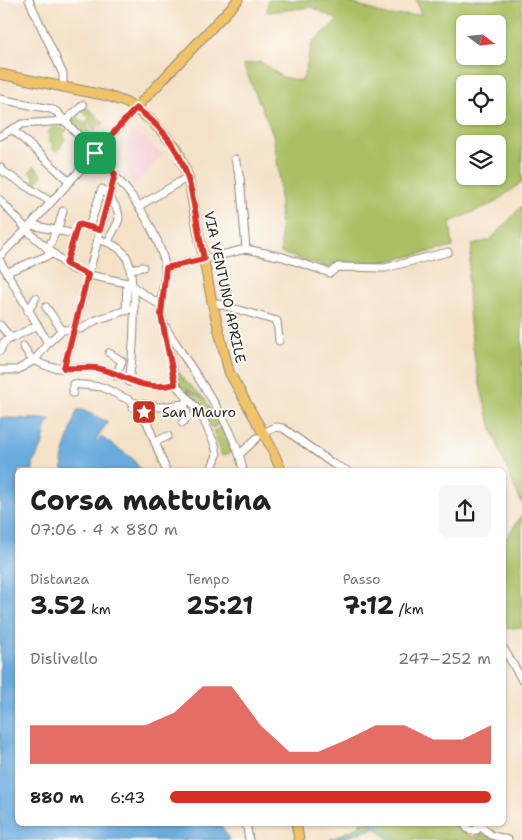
<!DOCTYPE html>
<html lang="it">
<head>
<meta charset="utf-8">
<style>
  body { margin:0; font-family:"Shantell Sans",sans-serif; background:#f6f6f6; color:#222; height:100vh; display:flex; flex-direction:column; font-size:19px; white-space:nowrap }
  * { box-sizing:border-box; margin:0 }
  p { font-size:16px; color:#767676 }
  .icon { flex:none; width:28px; height:28px; fill:none; stroke:currentColor; stroke-width:2; stroke-linecap:round; stroke-linejoin:round }
  .map { position:relative; flex:1; overflow:hidden }
  .drawer { position:absolute; left:15px; top:468px; width:491px; height:358px; display:flex; flex-direction:column; background:#fff; border-radius:8px; box-shadow:0 1px 4px #0004 }
  .drawer>* { flex:none }
  .needle { width:32px; rotate:106deg }
  .tools { position:absolute; left:456px; top:15px; display:grid; gap:10px }
  .tools a { display:grid; place-items:center; width:50px; height:50px; border-radius:8px; background:#fff; box-shadow:0 1px 4px #0004; font-size:25px }
  .pin { position:absolute; display:grid; place-items:center; width:42px; height:42px; color:#fff; margin:-21px; border-radius:10px; box-shadow:0 2px 8px #0006 }
  .round { display:grid; place-items:center; flex:none; width:52px; height:52px; border-radius:8px; background:#f6f6f6 }
  .overview { display:flex; align-items:center; justify-content:space-between; height:85px; padding:0 15px }
  h1 { font-size:28px; font-weight:700; line-height:38px }
  .metrics { display:grid; grid-template-columns:repeat(3,1fr); gap:8px; height:85px; padding:5px 15px }
  .metrics div { display:grid; align-content:center }
  .metrics b { font-size:25px; font-weight:700 }
  .metrics small { font-size:14px; font-weight:400 }
  .metrics p { font-size:14px }
  .chart { height:140px; padding:10px 15px }
  .chart p { display:flex; justify-content:space-between }
  .chart svg { width:100%; height:90px; margin-top:5px; fill:#d93025; opacity:.7 }
  ul { padding:0 15px; list-style:none; font-size:16px }
  li { display:grid; grid-template-columns:80px 60px 1fr; align-items:center; height:38px }
  li i { height:12px; border-radius:6px; background:#d93025 }
  .map>svg:first-child { display:block }
  .built { fill:#f6cfd6 }
  .green { fill:#aabf64; stroke:#6a7548; fill-rule:evenodd }
  .water { fill:#6babde; stroke:#4b6b84 }
  .lines { fill:none; stroke-linecap:round; stroke-linejoin:round }
  .stream { stroke:#6babde; stroke-width:2 }
  .minor-casing { stroke:#908679; stroke-width:9 }
  .major-casing { stroke:#908679; stroke-width:11 }
  .minor { stroke:#fff; stroke-width:7 }
  .major { stroke:#f0c369; stroke-width:9 }
  .route-casing { stroke:#fff; stroke-width:10 }
  .route { stroke:#d93025; stroke-width:6 }
  .labels { text-anchor:middle; dominant-baseline:central; stroke-width:4; stroke-linejoin:round; paint-order:stroke }
  .street-label { font-size:14px; fill:#2b2b2b; stroke:#fdfcf7 }
  .poi-label { font-size:14px; fill:#2b2b2b; stroke:#fdfcf7; text-anchor:start }
</style>
</head>
<body>
<div class="map">
<svg width="522" height="840" viewBox="0 0 522 840">
  <rect width="100%" height="100%" fill="#fdfcf7"/>
  <filter id="ink" filterUnits="userSpaceOnUse"><feTurbulence type="fractalNoise" baseFrequency=".02" numOctaves="2"/><feDisplacementMap in="SourceGraphic" scale="10" xChannelSelector="R" yChannelSelector="G"/><feConvolveMatrix kernelMatrix="1 2 1 2 8 2 1 2 1" color-interpolation-filters="sRGB"/></filter>
  <filter id="wash" filterUnits="userSpaceOnUse"><feTurbulence type="fractalNoise" baseFrequency=".0096" numOctaves="4" result="noise"/><feDisplacementMap in="SourceGraphic" scale="20" xChannelSelector="R" yChannelSelector="G"/><feGaussianBlur stdDeviation="1.12" result="paint"/><feColorMatrix in="noise" values="0 0 0 0 0 0 0 0 0 0 0 0 0 0 0 0 0 1.4 0 .05"/><feComposite in="paint" operator="in"/></filter>
  <g filter="url(#wash)">
    <rect width="100%" height="100%" fill="#f4e1c7"/>
    <polygon class="built" points="131,131 146,139 163,155 148,172 132,185 130,181 131,176 127,171 125,161"/>
    <g class="green">
      <path d="M268 0H343L389 16 421 14 416 0H522V182L494 203 450 222 453 247 383 262H337L329 268 281 253 279 173 273 134 243 65 261 62 282 77 301 81 304 76 312 43 338 20 312 7 267 12ZM465 24H498V56H465ZM465 84H498V116H465ZM465 144H498V176H465Z"/>
      <polygon points="87,107 104,123 101,126 98,124 95,130 89,124 86,126 95,135 91,143 71,122 77,116 84,124 90,119 82,111"/>
      <polygon points="53,127 67,130 63,134 65,139 57,152 51,147 53,144 48,140 50,137 47,134"/>
      <polygon points="35,166 42,176 36,184 32,182 35,176 29,172"/>
      <path d="M522 206V504C489 432 470 367 468 287 467 274 471 259 472 245L490 240Z"/>
      <polygon points="175,366 185,381 203,397 180,386"/>
      <polygon points="185,390 205,399 219,424 212,428 198,403"/>
      <polygon points="221,427 232,452 222,456 213,431"/>
      <polygon points="522,515 522,627 504,629 504,541"/>
      <polygon points="360,822 459,823 466,834 475,837 482,834 499,840 389,840 375,828 337,840 329,840 360,826"/>
    </g>
    <g class="water">
      <polygon points="77,410 82,410 108,422 96,439 98,441 101,437 132,458 141,470 63,470 62,460"/>
      <path d="M0 418 50 419C44 430 45 433 43 443 40 454 32 458 33 470H18V822L220 823 229 840H0Z"/>
    </g>
    <g class="lines">
      <polyline class="stream" points="333,840 374,825 379,825 394,840"/>
    </g>
  </g>
  <g filter="url(#ink)">
    <g class="lines">
      <defs>
        <g id="minor">
          <polyline points="29,0 63,74 63,86"/>
          <path d="M0 99 51 109 57 112C97 158 145 197 163 257 170 280 154 303 164 324 168 333 175 341 180 350 202 385 236 429 243 470"/>
          <polyline points="12,129 69,181"/>
          <polyline points="0,136 22,124 65,121 83,105"/>
          <polyline points="235,159 240,178 246,249"/>
          <polyline points="0,167 1,170 51,202"/>
          <polyline points="0,200 31,234 70,268 89,275 127,283 160,305"/>
          <polyline points="139,206 188,177"/>
          <polyline points="31,225 75,234 78,224 100,230"/>
          <polyline points="89,227 102,189 109,194"/>
          <polyline points="57,231 63,211"/>
          <path d="M98 239C127 248 130 256 132 286"/>
          <path d="M108 242C116 222 126 221 112 201"/>
          <polyline points="48,250 56,230"/>
          <polyline points="0,256 27,229 136,108"/>
          <polyline points="0,261 48,343"/>
          <polyline points="66,264 75,234"/>
          <polyline points="166,268 246,249 283,257 330,273 338,267 385,268 448,252"/>
          <polyline points="130,269 143,267"/>
          <polyline points="7,272 52,254"/>
          <polyline points="212,302 277,321 279,341"/>
          <polyline points="46,307 62,330"/>
          <polyline points="28,311 36,298"/>
          <polyline points="126,311 127,283"/>
          <polyline points="0,325 11,338"/>
          <polyline points="165,327 175,384 200,412 215,445 217,455 211,470"/>
          <polyline points="23,346 33,361"/>
          <polyline points="0,351 4,342 36,326"/>
          <polyline points="109,353 122,361 116,376"/>
          <polyline points="35,360 48,343 62,330 81,329 96,320 133,308"/>
          <polyline points="64,368 115,174"/>
          <path d="M0 370H17L35 360C54 374 75 365 96 368 125 373 140 393 175 384"/>
          <path d="M129 382C134 350 135 319 134 287"/>
          <polyline points="73,393 73,384 102,387 135,403 160,407 184,404 189,400"/>
          <polyline points="135,403 133,407 147,422 166,470"/>
          <polyline points="182,423 188,417 184,404"/>
          <polyline points="263,433 276,427 283,428 333,464 346,470"/>
          <polyline points="155,442 168,436"/>
          <polyline points="240,454 257,438"/>
          <polyline points="504,649 522,680"/>
          <polyline points="246,822 249,840"/>
          <path d="M464 822C466 829 470 832 477 830L479 822"/>
          <polyline points="480,826 491,835 508,840"/>
        </g>
        <g id="major">
          <polyline points="0,74 108,96 127,103 151,120 177,148 188,177 212,302 229,372 271,447 281,470"/>
          <polyline points="136,108 238,0"/>
          <polyline points="296,822 299,840"/>
        </g>
      </defs>
      <use href="#minor" class="minor-casing"/>
      <use href="#major" class="major-casing"/>
      <use href="#minor" class="minor"/>
      <use href="#major" class="major"/>
    </g>
  </g>
  <g class="lines" filter="url(#ink)">
    <defs>
      <path id="route" d="M136 108C195 150 190 195 204 259L166 268 161 315 175 384C140 393 125 373 96 368 86 367 75 369 64 368L88 275 66 264 78 224 100 230 115 174 95 153Z"/>
    </defs>
    <use href="#route" class="route-casing"/>
    <use href="#route" class="route"/>
  </g>
  <defs>
    <symbol id="sight-square" viewBox="-11 -11 22 22"><rect x="-9" y="-9" width="18" height="18" rx="4" fill="#c8321e" stroke="#fdfcf7"/><path d="M0-6L1.8-2.2L6-1.7L2.9 1.2L3.7 5.4L0 3.3L-3.7 5.4L-2.9 1.2L-6-1.7L-1.8-2.2Z" fill="#fff"/></symbol>
  </defs>
  <g fill-rule="evenodd">
    <use href="#sight-square" x="130" y="398" width="28" height="28"/>
  </g>
  <g class="labels">
    <g class="street-label">
      <text transform="translate(225 287) rotate(78)">VIA VENTUNO APRILE</text>
    </g>
    <g class="poi-label">
      <text x="162" y="412">San Mauro</text>
    </g>
  </g>
</svg>
<div class="tools">
<a><svg class="needle" viewBox="-14 -14 28 28"><path d="M0-13l5 13h-10z" fill="#e53935"/><path d="M0 13l5-13h-10z" fill="#767676"/></svg></a>
<a><svg class="icon" aria-label="locate" viewBox="0 0 24 24"><circle cx="12" cy="12" r="6"/><path d="M12 2v4M12 18v4M2 12h4M18 12h4"/></svg></a>
<a><svg class="icon" aria-label="layers" viewBox="0 0 24 24"><path d="M12 4l9 5-9 5-9-5zM3 14l9 5 9-5"/></svg></a>
</div>
<div class="pin" style="left:95px;top:153px;background:#1e9e55"><svg class="icon" aria-label="arrive" viewBox="0 0 24 24"><path d="M6 21V4h12l-3 4 3 4H6"/></svg></div>
<section class="drawer">
<div class="overview"><div><h1>Corsa mattutina</h1><p>07:06 · 4 × 880 m</p></div><a class="round"><svg class="icon" aria-label="share" viewBox="0 0 24 24"><path d="M12 15V3M7 8l5-5 5 5M5 13v7h14v-7"/></svg></a></div>
<div class="metrics">
<div><p>Distanza</p><b>3.52<small> km</small></b></div>
<div><p>Tempo</p><b>25:21</b></div>
<div><p>Passo</p><b>7:12<small> /km</small></b></div>
</div>
<div class="chart"><p><span>Dislivello</span>247–252 m</p>
<svg viewBox="0 0 160 44" preserveAspectRatio="none"><path d="M0 44V25L10 25L20 25L30 25L40 25L50 19L60 6L70 6L80 25L90 38L100 38L110 32L120 25L130 25L140 32L150 32L160 25V44z"/></svg>
</div>
<ul>
<li><b>880 m</b>6:43<i style="width:100%"></i></li>
</ul>
</section>
</div>
</body>
</html>
